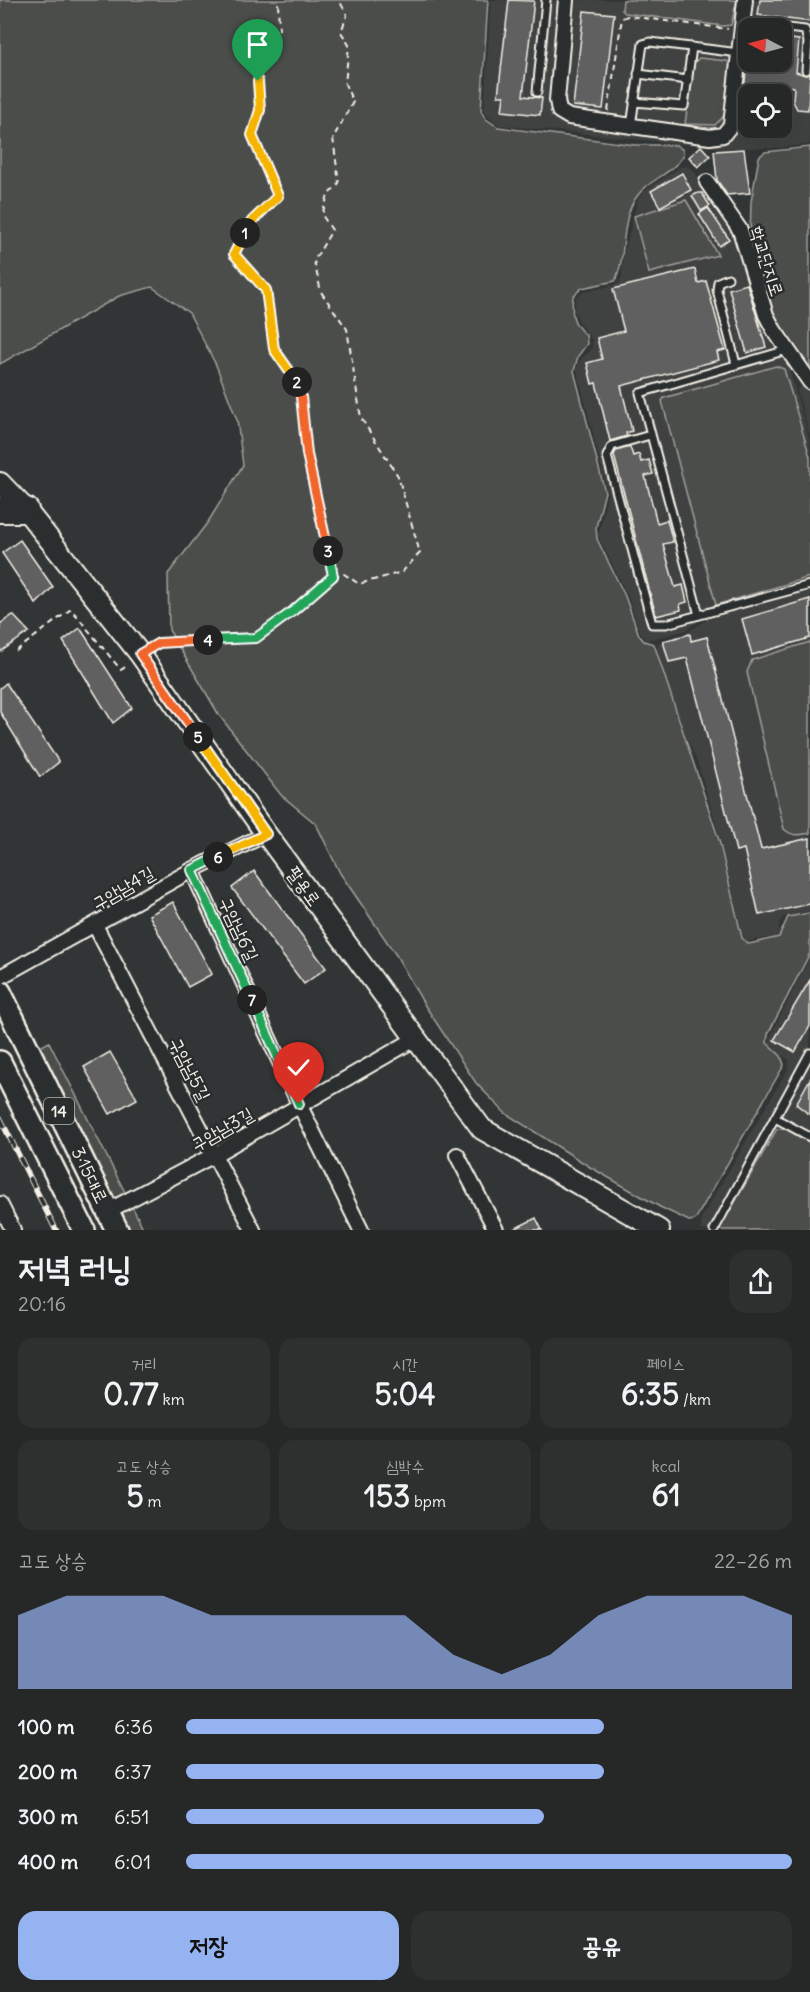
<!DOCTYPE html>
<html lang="ko">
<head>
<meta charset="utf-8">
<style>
  body { margin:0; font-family:Delius,"Poor Story",sans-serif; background:#2e3030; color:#f1f3f6; height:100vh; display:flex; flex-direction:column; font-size:22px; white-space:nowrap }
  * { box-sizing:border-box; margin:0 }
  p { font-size:20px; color:#a4a6a8 }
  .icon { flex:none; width:33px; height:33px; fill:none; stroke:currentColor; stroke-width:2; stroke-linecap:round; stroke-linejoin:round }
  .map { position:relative; height:1230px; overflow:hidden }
  .panel { display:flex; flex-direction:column; background:#262828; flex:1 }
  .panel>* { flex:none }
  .needle { width:39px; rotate:276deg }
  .fabs { position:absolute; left:738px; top:18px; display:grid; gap:12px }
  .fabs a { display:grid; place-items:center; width:54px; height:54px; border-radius:12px; background:#262828; box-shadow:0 6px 24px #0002,0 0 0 2px #424445; font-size:30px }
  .pin { position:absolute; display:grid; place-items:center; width:51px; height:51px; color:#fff; margin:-62px -26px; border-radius:50% 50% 50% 0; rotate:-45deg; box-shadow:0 0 6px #0007 }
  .pin .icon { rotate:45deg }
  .km { position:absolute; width:30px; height:30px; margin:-15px; border-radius:50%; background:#222; color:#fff; font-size:16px; line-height:30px; text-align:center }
  .round { display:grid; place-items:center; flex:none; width:63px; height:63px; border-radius:18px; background:#2e3030 }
  .overview { display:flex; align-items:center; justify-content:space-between; height:102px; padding:0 18px }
  h1 { font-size:33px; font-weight:700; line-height:45px }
  .stats { display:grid; grid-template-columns:repeat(3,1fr); gap:9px; height:102px; padding:6px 18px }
  .stats div { display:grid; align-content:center; border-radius:15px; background:#2e3030; text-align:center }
  .stats b { font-size:30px; font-weight:700 }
  .stats small { font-size:16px; font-weight:400 }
  .stats p { font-size:16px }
  .chart { height:168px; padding:12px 18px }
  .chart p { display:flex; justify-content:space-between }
  .chart svg { width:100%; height:108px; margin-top:6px; fill:#95b2f1; opacity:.7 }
  .cta { display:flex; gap:12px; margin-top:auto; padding:12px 18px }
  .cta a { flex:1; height:69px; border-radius:18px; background:#95b2f1; color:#111; font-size:24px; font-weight:700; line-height:69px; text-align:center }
  .cta a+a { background:#2e3030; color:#f1f3f6 }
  ul { padding:0 18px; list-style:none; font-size:20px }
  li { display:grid; grid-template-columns:96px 72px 1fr; align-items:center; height:45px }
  li i { height:15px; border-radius:8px; background:#95b2f1 }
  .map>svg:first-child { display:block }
  .built { fill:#404242; fill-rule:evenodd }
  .green { fill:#4b4d4c; stroke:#a09f9a; stroke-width:1.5 }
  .building { fill:#5f605f; stroke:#f4f1e8; stroke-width:1.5 }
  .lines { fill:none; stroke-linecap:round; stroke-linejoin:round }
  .lane-casing { stroke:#f4f1e8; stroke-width:11 }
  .street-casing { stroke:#f4f1e8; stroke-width:18 }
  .secondary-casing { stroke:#f4f1e8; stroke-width:24 }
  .primary-casing { stroke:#f4f1e8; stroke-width:26 }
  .highway-casing { stroke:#f4f1e8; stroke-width:28 }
  .path { stroke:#f4f1e8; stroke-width:2; stroke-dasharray:6 4.5; stroke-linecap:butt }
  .lane { stroke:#2a2d2e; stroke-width:7 }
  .street { stroke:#2a2d2e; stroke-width:14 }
  .secondary { stroke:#2a2d2e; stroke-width:20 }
  .primary { stroke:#2a2d2e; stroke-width:21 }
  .highway { stroke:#2a2d2e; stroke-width:24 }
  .rail-casing { stroke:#f4f1e8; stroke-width:6 }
  .rail { stroke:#2a2d2e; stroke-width:4; stroke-dasharray:11; stroke-linecap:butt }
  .split-1-casing { stroke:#fff; stroke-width:12 }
  .split-2-casing { stroke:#fff; stroke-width:12 }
  .split-3-casing { stroke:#fff; stroke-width:12 }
  .split-4-casing { stroke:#fff; stroke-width:12 }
  .split-5-casing { stroke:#fff; stroke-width:12 }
  .split-6-casing { stroke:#fff; stroke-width:12 }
  .split-7-casing { stroke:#fff; stroke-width:12 }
  .split-8-casing { stroke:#fff; stroke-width:12 }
  .split-1 { stroke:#f5b400; stroke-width:8 }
  .split-2 { stroke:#f5b400; stroke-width:8 }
  .split-3 { stroke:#f0652b; stroke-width:8 }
  .split-4 { stroke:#22a559; stroke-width:8 }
  .split-5 { stroke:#f0652b; stroke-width:8 }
  .split-6 { stroke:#f5b400; stroke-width:8 }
  .split-7 { stroke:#22a559; stroke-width:8 }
  .split-8 { stroke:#22a559; stroke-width:8 }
  .labels { text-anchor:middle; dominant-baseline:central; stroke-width:5; stroke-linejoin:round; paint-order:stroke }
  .shield { fill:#2a2d2e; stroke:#b7b6b0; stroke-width:1.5 }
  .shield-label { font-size:16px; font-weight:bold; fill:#f4f1e8 }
  .street-label { font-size:18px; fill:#f4f1e8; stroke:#2a2d2e }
</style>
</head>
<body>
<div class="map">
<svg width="810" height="1230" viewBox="0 0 810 1230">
  <rect width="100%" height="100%" fill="#323535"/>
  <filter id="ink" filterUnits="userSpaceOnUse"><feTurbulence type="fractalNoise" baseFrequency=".0167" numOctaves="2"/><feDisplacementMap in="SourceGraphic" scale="12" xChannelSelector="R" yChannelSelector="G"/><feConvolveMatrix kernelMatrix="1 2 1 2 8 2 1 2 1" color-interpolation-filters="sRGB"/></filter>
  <g filter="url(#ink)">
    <g class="built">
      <path d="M491 0H810V144L776 148H723L499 125 484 112ZM748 28H782V62H748ZM748 94H782V128H748Z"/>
      <polygon points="687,166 693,170 731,225 748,266 763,327 787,361 810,443 810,580 717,607 685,631 646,640 639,630 628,596 598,536 608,493 577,370 579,361 592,349 592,340 581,326 574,310 576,297 581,293 618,284 622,278 623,257 638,199 647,189 680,167"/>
      <polygon points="801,386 810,390 810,436 797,390"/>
      <polygon points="810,589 810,911 783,917 779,924 779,935 774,937 747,941 743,937 720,837 698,764 679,720 657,651 658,643 662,641 690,631 713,615"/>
      <polygon points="810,957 810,1230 701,1230 701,1219 789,1067 789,1060 773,1049 769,1043 770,1037"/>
    </g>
    <g class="green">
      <path d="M0 0H488L481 111 486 119 498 127 635 145H676L683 150V156C671 175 647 180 635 199 620 223 627 256 615 281L582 288 573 296C571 313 572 324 586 335L587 344 578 356 574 371 605 492 596 527 597 539 625 596 639 635 644 641 654 644 719 840 742 938 749 944 779 937 788 917 810 913V953L768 1034 767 1043 781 1056 784 1065 695 1220 689 1221 660 1207 590 1167 505 1113 476 1083 424 1004 396 955 340 873 316 824 281 795 219 715 169 630 168 574 208 522 243 465 237 420 216 365 189 313 152 287 119 296 0 364Z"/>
      <polygon points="623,0 737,0 731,25 723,26 625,13 622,10"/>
      <polygon points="699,58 727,61 730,65 725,115 715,125 685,124 694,63"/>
      <polygon points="810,147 810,374 773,315 750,240 751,202 759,157 765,152"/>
      <polygon points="686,200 718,255 649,273 634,216"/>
      <polygon points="776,366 784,369 810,457 810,577 716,605 662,401 664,398"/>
      <path d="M810 642V833C799 835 793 837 784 829L747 672 752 660Z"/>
      <polygon points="49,1042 144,1230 127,1230 37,1049"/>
      <polygon points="777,1129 786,1129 810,1143 810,1230 719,1230"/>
    </g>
    <g class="building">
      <polygon points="509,0 534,1 523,96 542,98 540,115 502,111 504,96 498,96"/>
      <polygon points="760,0 810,0 810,22 758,15"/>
      <polygon points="584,11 614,14 603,109 573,106"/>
      <polygon points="782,38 799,40 796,72 805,75 810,74 808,110 797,109 793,101 794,87 777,85 776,94 744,92 746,70 757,71 758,62 782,62"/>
      <polygon points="701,146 710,156 698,167 689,157"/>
      <polygon points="744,149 750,193 727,195 717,180 714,151"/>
      <polygon points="682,173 691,190 660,207 651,191"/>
      <polygon points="698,193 702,193 710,206 701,211 692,196"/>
      <polygon points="708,208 729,239 719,246 699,214"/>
      <polygon points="695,269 698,283 706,281 725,350 717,352 719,360 621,386 632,431 626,433 627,436 610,441 596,383 592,384 587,363 602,359 597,338 624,331 613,289"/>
      <polygon points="747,284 766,347 747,353 729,289"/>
      <polygon points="630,447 633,456 639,454 641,462 649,460 653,474 645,476 657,523 667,520 673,542 663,544 675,587 683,585 687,602 680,604 681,610 656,616 614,455 616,451"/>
      <polygon points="20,540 53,587 36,604 2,553"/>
      <polygon points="810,599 810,638 752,655 742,619"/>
      <polygon points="13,615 29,632 0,652 0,624"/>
      <polygon points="80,628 132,708 113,723 63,641"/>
      <polygon points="690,634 691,641 707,637 761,849 810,838 810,904 759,915 744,849 736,851 687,658 669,662 663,641"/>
      <polygon points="6,683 59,762 40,777 0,712 0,688"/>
      <polygon points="254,871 326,968 304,984 232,888"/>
      <polygon points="173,902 212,974 188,987 149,915"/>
      <polygon points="810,980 810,1026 795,1052 774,1040"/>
      <polygon points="110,1052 137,1099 110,1114 84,1067"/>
      <polygon points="810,1079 810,1115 796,1104"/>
      <polygon points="536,1218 542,1230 512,1230"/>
    </g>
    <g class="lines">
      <defs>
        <g id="lane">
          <polyline points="743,23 805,30 808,42 806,70"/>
          <polyline points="638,74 688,80"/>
          <polyline points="537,92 546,0"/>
          <polyline points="634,102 684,106 692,47"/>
          <polyline points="631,126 643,44 650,42 739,53"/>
          <polyline points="728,278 718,282 717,290 736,364"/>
          <polyline points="650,435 612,446 607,456 652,624 666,624 810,585"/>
          <polyline points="699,615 640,393 787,350"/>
          <polyline points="775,1118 810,1137"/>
          <polyline points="714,1230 810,1053"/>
        </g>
        <g id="street">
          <polyline points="566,0 557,100 559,111 569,117 710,137 723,135 731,125 745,0"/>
          <polyline points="707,182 740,230 766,315 774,330 810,382"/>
          <polyline points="192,870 299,1104 361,1230"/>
          <polyline points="95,925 253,1230"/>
          <polyline points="0,977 192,870 266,834"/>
          <polyline points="457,1155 496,1230"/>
          <polyline points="0,1204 13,1230"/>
          <polyline points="108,1211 214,1155 415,1039"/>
        </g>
        <polyline id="secondary" points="0,483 26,510 140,654 266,834 482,1129 659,1230"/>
        <g id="primary">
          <polyline points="0,992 117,1230"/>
          <polyline points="0,1062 84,1230"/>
        </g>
        <polyline id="highway" points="0,510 26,510"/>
      </defs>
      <use href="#lane" class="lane-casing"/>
      <use href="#street" class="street-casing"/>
      <use href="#secondary" class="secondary-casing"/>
      <use href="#primary" class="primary-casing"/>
      <use href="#highway" class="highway-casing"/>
      <g class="path">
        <polyline points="608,111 622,18 628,16 728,29"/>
        <polyline points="333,576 344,574 359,584 402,572 420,553 398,476 361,418 347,329 321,292 314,261 332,230 322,215 328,195 339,183 333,138 353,102 345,84 349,45 341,32 347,15 339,0"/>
        <polyline points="154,646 159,643 256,638 293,611 333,576 307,454 300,387 274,349 266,290 234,254 252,221 278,196 252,135 260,110 258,81 279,31 278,0"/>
        <polyline points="16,651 71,609 121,670 128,665"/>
      </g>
      <use href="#lane" class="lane"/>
      <use href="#street" class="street"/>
      <use href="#secondary" class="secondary"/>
      <use href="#primary" class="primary"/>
      <use href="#highway" class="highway"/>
      <defs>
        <polyline id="rail" points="0,1118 56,1230"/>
      </defs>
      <use href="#rail" class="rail-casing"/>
      <use href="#rail" class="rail"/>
    </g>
  </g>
  <g class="lines" filter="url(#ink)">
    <defs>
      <polyline id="split-1" points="245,233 252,221 278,196 252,135 260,110 258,81"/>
      <polyline id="split-2" points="245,233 234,254 266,290 274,349 297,382"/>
      <polyline id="split-3" points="297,382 300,387 307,454 328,551"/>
      <polyline id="split-4" points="208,640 256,638 293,611 333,576 328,551"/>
      <polyline id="split-5" points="198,737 140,654 159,643 208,640"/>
      <polyline id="split-6" points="198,737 266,834 218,857"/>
      <polyline id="split-7" points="218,857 192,870 252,1000"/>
      <polyline id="split-8" points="252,1000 299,1104"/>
    </defs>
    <use href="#split-1" class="split-1-casing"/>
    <use href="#split-2" class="split-2-casing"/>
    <use href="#split-3" class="split-3-casing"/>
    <use href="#split-4" class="split-4-casing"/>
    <use href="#split-5" class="split-5-casing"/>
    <use href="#split-6" class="split-6-casing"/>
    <use href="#split-7" class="split-7-casing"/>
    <use href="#split-8" class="split-8-casing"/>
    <use href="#split-1" class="split-1"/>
    <use href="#split-2" class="split-2"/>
    <use href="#split-3" class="split-3"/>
    <use href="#split-4" class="split-4"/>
    <use href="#split-5" class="split-5"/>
    <use href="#split-6" class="split-6"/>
    <use href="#split-7" class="split-7"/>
    <use href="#split-8" class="split-8"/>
  </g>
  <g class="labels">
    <rect class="shield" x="44" y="1098" width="30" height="26" rx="4.5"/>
    <g class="shield-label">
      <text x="59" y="1111">14</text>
    </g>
    <g class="street-label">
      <text transform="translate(767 261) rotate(72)">학교단지로</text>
      <text transform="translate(304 886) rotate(54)">팔용로</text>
      <text transform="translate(123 888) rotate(-30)">구암남4길</text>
      <text transform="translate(239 929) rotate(65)">구암남6길</text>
      <text transform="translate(190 1069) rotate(63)">구암남5길</text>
      <text transform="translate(222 1129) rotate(-30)">구암남3길</text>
      <text transform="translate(90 1175) rotate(64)">3·15대로</text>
    </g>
  </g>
</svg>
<div class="fabs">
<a><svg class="needle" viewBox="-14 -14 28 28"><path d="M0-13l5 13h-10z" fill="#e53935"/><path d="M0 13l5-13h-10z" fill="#a4a6a8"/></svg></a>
<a><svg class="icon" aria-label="locate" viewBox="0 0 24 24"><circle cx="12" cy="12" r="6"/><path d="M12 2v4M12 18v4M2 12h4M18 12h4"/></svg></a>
</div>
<div class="pin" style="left:258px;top:81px;background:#1e9e55"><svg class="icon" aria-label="arrive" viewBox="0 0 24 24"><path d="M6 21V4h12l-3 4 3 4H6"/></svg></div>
<div class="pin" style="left:299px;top:1104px;background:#d93025"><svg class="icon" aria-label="check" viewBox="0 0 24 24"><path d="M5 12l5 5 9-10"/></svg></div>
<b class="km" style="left:245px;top:233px">1</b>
<b class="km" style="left:297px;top:382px">2</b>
<b class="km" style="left:328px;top:551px">3</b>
<b class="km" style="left:208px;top:640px">4</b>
<b class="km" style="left:198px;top:737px">5</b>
<b class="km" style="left:218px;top:857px">6</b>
<b class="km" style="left:252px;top:1000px">7</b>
</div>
<section class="panel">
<div class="overview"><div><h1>저녁 러닝</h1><p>20:16</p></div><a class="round"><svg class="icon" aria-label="share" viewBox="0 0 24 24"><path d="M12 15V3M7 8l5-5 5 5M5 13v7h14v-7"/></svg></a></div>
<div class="stats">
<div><p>거리</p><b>0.77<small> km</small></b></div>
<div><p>시간</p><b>5:04</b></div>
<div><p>페이스</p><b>6:35<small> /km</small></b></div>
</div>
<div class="stats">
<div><p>고도 상승</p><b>5<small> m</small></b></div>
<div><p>심박수</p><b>153<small> bpm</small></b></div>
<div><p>kcal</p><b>61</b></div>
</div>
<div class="chart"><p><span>고도 상승</span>22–26 m</p>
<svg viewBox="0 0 160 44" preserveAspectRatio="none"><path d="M0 44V14L10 6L20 6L30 6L40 14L50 14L60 14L70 14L80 14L90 30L100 38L110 30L120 14L130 6L140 6L150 6L160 14V44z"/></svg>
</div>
<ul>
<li><b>100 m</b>6:36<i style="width:69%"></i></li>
<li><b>200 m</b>6:37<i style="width:69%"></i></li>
<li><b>300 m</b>6:51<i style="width:59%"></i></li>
<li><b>400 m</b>6:01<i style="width:100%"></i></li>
</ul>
<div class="cta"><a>저장</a><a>공유</a></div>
</section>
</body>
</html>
